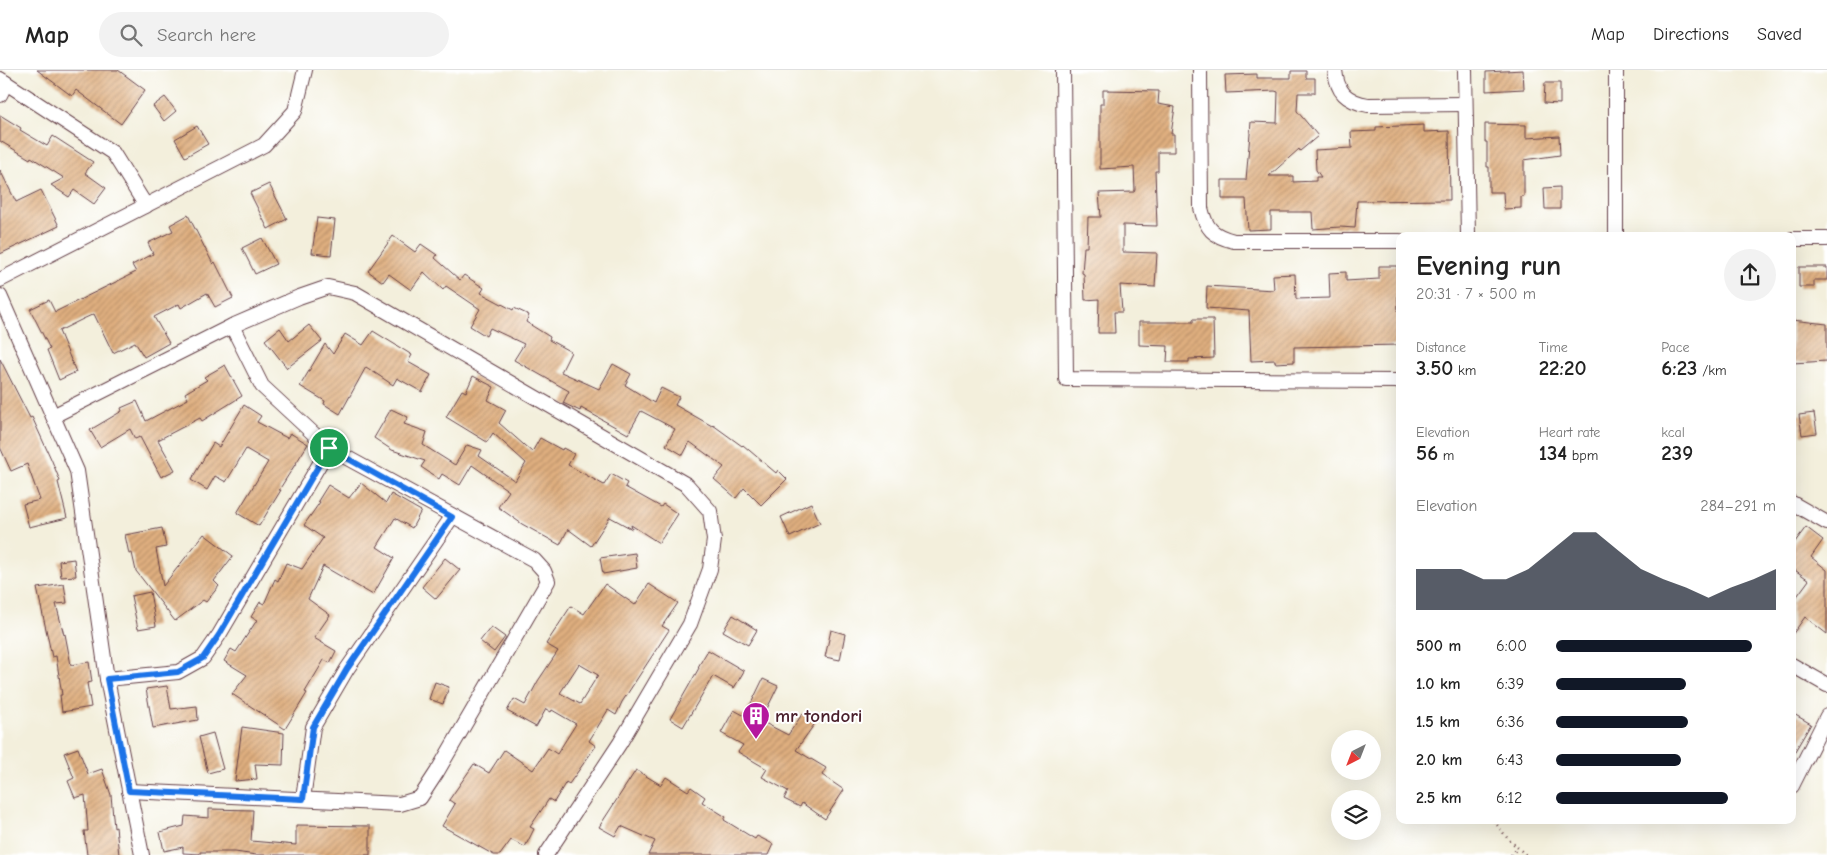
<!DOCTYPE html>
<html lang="en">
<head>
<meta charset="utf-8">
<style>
  body { margin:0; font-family:"Comic Neue",sans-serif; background:#f2f2f2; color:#222; height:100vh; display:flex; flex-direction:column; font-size:19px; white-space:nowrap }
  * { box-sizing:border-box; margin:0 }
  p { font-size:16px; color:#767676 }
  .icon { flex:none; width:28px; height:28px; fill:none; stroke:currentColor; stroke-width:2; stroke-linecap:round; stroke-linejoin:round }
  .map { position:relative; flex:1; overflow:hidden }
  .details { position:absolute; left:1396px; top:162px; width:400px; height:592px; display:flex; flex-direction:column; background:#fff; border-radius:10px; box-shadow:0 5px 20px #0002 }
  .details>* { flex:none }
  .needle { width:32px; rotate:222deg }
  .buttons { position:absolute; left:1331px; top:660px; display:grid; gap:10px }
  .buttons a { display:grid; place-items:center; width:50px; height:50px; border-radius:50%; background:#fff; box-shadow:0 5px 20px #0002; font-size:25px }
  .pin { position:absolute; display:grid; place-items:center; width:42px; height:42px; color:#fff; margin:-21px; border:2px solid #fff; border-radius:50%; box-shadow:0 1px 5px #0007 }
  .round { display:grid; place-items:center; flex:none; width:52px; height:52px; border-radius:26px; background:#f2f2f2 }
  .overview { display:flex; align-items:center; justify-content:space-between; height:85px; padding:0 20px }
  h1 { font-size:28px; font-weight:700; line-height:38px }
  .figures { display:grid; grid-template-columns:repeat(3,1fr); gap:8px; height:85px; padding:5px 20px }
  .figures div { display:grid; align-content:center }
  .figures b { font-size:21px; font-weight:700 }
  .figures small { font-size:14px; font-weight:400 }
  .figures p { font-size:14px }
  .chart { height:140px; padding:10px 20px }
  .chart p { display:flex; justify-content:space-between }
  .chart svg { width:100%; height:90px; margin-top:5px; fill:#111827; opacity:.7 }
  ul { padding:0 20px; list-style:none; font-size:16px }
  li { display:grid; grid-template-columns:80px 60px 1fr; align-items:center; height:38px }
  li i { height:12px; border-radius:6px; background:#111827 }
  header { display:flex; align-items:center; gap:30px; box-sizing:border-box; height:70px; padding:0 25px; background:#fff; border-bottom:1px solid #e0e0e0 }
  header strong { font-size:24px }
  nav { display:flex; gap:28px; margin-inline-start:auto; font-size:18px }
  .search { width:350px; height:45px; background:#f2f2f2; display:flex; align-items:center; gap:12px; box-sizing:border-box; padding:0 18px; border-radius:28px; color:#767676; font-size:19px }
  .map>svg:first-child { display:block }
  .building { fill:url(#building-hatch); fill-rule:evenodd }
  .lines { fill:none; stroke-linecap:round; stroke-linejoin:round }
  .street-casing { stroke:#633e46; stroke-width:16 }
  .path { stroke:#633e46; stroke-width:2.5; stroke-dasharray:1 4; stroke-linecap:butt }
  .street { stroke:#fff; stroke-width:14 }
  .route-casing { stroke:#fff; stroke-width:10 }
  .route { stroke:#1a73e8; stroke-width:6 }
  .labels { text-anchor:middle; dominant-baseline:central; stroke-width:4; stroke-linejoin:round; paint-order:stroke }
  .poi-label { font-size:19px; font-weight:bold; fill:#4a1f2b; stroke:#fff; text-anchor:start }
</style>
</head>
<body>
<header>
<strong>Map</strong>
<div class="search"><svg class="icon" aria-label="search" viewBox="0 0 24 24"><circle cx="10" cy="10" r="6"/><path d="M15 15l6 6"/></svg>Search here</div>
<nav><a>Map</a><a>Directions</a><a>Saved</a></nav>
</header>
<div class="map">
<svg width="1827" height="785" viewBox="0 0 1827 785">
  <defs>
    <pattern id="building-hatch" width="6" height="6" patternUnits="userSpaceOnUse" patternTransform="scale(1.25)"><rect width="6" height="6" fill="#dfaf7f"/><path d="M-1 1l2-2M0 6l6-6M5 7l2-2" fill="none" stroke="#b78e68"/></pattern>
  </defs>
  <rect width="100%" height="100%" fill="#fff"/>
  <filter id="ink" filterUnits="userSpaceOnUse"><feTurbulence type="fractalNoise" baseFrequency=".02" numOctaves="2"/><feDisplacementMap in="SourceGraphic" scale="10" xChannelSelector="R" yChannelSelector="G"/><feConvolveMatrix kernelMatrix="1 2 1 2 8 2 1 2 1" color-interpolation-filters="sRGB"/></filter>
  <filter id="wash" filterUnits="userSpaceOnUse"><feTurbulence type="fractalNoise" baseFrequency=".0096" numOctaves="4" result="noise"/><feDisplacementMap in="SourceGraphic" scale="20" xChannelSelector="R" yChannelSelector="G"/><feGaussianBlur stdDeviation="1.12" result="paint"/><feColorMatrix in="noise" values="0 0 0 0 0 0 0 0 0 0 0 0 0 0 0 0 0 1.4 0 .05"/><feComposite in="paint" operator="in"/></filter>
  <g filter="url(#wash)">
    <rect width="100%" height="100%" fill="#f3efdc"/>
    <g id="blocks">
      <g class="building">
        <polygon points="37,0 118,0 145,20 121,54 76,20 72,26"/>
        <polygon points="1523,0 1524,19 1486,21 1486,2"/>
        <polygon points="1291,1 1306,1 1306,8 1315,8 1315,23 1298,23 1297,41 1318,66 1300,81 1299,79 1269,106 1293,106 1293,112 1316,111 1316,107 1321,107 1316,100 1315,80 1352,78 1351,62 1376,61 1376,57 1424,55 1424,62 1449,61 1450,130 1357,131 1355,158 1340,157 1313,159 1312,142 1271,142 1271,159 1248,160 1246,129 1222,129 1222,110 1246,110 1251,52 1277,53 1278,22 1275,21 1226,23 1225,5 1257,4 1257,8 1291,8"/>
        <polygon points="1545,13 1560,13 1560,34 1544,33"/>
        <polygon points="1103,20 1159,21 1158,34 1175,37 1171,64 1174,64 1174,82 1158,82 1158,101 1155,101 1157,156 1123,155 1123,182 1157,183 1155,217 1120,215 1122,242 1114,242 1115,263 1098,263 1099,229 1085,230 1084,204 1082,203 1084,177 1087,177 1088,147 1101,147 1099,123 1134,122 1135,120 1134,97 1100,99 1100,34 1103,34"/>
        <polygon points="165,27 176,41 164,51 153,36"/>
        <polygon points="0,45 21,58 20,60 47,76 53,66 93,92 85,103 106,118 94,134 74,120 69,127 51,115 64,108 31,87 30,89 0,71"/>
        <polygon points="1485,54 1526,55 1526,68 1559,66 1560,85 1524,90 1524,126 1521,127 1521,138 1504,139 1503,122 1489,122 1489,97 1487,97 1487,72 1485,72"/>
        <polygon points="197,56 208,74 185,87 175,69"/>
        <polygon points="0,100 16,132 41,120 59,156 0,184"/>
        <polygon points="269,114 287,149 268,159 250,123"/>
        <polygon points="1560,117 1560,139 1545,139 1544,118"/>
        <polygon points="188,145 213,194 215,192 233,228 215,237 207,223 181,238 179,234 154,247 169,273 144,287 135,272 113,283 94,244 83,249 59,261 76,302 59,310 47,280 50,279 30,239 49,230 55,242 136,202 132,195 153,184 148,173 173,161 170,155"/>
        <polygon points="317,148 335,150 331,185 312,183"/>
        <polygon points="393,166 415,182 421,174 437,185 435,188 460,210 464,205 484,218 481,223 513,240 514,238 529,245 526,252 550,267 549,270 571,282 561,302 599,319 613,294 631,304 625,315 654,333 661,318 679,327 675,335 712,356 713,355 742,376 743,375 776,403 778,400 787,409 761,435 744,418 736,428 714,409 724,397 690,372 683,385 666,375 675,359 641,341 628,364 581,338 580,341 563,333 569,321 514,290 524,274 490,258 486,266 470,256 480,239 446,216 443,220 424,202 411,220 389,204 383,212 368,201"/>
        <polygon points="262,168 276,194 255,204 242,178"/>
        <polygon points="1379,196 1397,196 1398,241 1400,241 1400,275 1294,277 1294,292 1275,293 1275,290 1251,291 1249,241 1206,238 1207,216 1274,220 1273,205 1295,204 1296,229 1330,228 1329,203 1346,202 1346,211 1379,209"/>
        <polygon points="1799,197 1827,197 1827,210 1814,210 1814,217 1799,217"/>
        <polygon points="1193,249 1213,249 1214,288 1189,289 1189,292 1167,292 1168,276 1139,275 1139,252 1193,252"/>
        <polygon points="1792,250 1827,254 1827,291 1792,293"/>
        <polygon points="309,255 322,271 287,298 265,270 280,258 289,271"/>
        <polygon points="373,261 412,285 408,292 431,305 422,322 397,308 393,315 366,297 340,344 324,334 325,331 300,316 325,274 333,284 345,264 363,275"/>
        <polygon points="0,289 30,348 32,347 52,391 60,411 58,412 67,448 29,457 23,434 40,430 27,394 11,401 0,377"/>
        <polygon points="225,295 242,326 202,351 200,348 158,370 175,400 161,407 140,367 135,369 130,359 100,377 90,360 122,341 121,338 137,331 146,351 188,329 185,323 207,310 204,307"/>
        <polygon points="473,306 494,317 488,330 506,340 499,353 532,382 540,368 562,380 563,378 574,384 568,395 604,415 611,404 627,413 625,417 661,437 663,434 678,444 659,473 631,455 632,459 610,447 591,476 568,459 560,475 522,454 498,437 509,421 472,395 460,415 442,404 439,409 421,397 425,391 392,380 374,368 391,339 408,347 404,354 427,362 423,375 455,395 467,375 482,380 479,386 515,411 526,393 493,363 487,372 446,347 462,320 466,322"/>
        <polygon points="244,335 261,346 257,352 287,368 290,363 308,374 279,420 281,420 259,456 237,443 268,392 246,379 226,412 215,406 207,420 191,410 213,373 219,377"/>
        <polygon points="1814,343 1817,363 1802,365 1799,345"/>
        <polygon points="361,413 386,433 391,424 421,441 412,458 395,448 377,477 394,488 373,525 323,496 308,529 330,545 314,568 336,581 330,593 324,590 305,622 307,623 285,659 232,624 247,605 224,591 231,579 236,582 257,550 251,547 260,532 264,534 275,509 278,511 286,493 302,499 323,468 304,455 320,432 318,431 328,415 349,428"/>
        <polygon points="811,433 820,453 790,467 781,447"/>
        <polygon points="1806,457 1823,470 1811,487 1827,500 1827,564 1805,547 1792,565 1792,533 1809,510 1792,498 1792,476"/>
        <polygon points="162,458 166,477 156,479 163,516 204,464 233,486 214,511 219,516 206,532 203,530 175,551 136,501 132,483 129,484 125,465"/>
        <polygon points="635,483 637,498 603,504 600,488"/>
        <polygon points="445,488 460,500 436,529 422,517"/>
        <polygon points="74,489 76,506 61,507 59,491"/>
        <polygon points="64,514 67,533 56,534 64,565 65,564 71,595 89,592 92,612 87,613 91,637 62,642 60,625 62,625 56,586 52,587 37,518"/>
        <path d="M605 514 635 535 649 514 678 533 662 556 669 560 622 632 616 645 608 640 589 671 596 676 569 714 566 712 554 732 549 729 530 757 534 759 525 777 511 770 500 785H494L442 756 455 734 449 730 474 694 489 703 504 680 533 700 548 678 557 684 576 654 552 640 551 642 546 639 536 657 507 641 514 629 525 635 538 611 558 581 546 574 571 536 584 544ZM579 594 598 605 580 634 560 623Z"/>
        <polygon points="150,522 156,556 138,559 131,526"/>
        <polygon points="733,545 757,560 748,575 723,561"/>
        <polygon points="491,557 505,567 494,582 480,571"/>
        <polygon points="831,560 845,564 840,590 825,587"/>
        <polygon points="708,580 744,601 734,618 713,606 683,657 670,649 699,598 698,597"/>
        <polygon points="763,609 778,616 761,651 788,665 803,643 816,652 796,680 826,698 822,705 844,720 825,749 802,733 800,737 784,729 788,721 762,707 767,699 738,682 743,675 721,663 734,640 745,646"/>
        <polygon points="435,612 449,617 443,634 429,629"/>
        <polygon points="167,616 171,639 197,636 198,650 153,658 146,619"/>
        <polygon points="1792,643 1811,654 1792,686"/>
        <polygon points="242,657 284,663 283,695 255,694 257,709 235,711"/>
        <polygon points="213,663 223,699 208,703 199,667"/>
        <polygon points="78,678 88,704 102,699 111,725 114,758 116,757 119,785 87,785 84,761 88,761 85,725 75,728 68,711 74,708 64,683"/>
        <polygon points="636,700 661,715 666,707 688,721 691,717 705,727 702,732 726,747 724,750 755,769 757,766 773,774 768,785 648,785 655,771 621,756 615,766 599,757"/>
        <polygon points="209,739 253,740 251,771 296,775 296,755 370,756 370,785 256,785 235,782 200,782 200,784 183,783 183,777 164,781 160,762 184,756 185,746 209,748"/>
      </g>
    </g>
  </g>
  <g filter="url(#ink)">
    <use href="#blocks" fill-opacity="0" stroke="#633e46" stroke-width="1"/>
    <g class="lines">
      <defs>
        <g id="street">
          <polyline points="1063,0 1066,309 1400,311"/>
          <path d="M1200 0 1201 138C1206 159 1213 166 1234 171H1400"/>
          <path d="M1335 0C1337 22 1346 31 1368 35L1465 34"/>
          <polyline points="1465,0 1468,166"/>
          <polyline points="1616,0 1616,166"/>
          <polyline points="0,9 113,83 146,136"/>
          <polyline points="0,25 6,13"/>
          <polyline points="1792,169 1827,169"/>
          <polyline points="0,210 264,75 295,41 305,0"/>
          <polyline points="0,226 77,401 107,609 142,785"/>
          <polyline points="53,346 232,256 299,227 328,217 355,223 687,415 710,441 714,470 710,499 690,554 620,673 546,785"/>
          <polyline points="1792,433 1827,453"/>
          <polyline points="1792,595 1827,615"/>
          <polyline points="107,609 178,602 203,588 219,565 329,378"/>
          <polyline points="1792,716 1827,646"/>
          <polyline points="129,721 400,734 420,728 437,702 548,511 544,501 534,490 329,378 262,316 232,256"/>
          <polyline points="303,729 313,657 347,599 452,447"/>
        </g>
      </defs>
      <use href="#street" class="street-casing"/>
      <g class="path">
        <polyline points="1494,751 1508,769 1526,785"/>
        <polyline points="1511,785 1518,778"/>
      </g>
      <use href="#street" class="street"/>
    </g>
  </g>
  <g class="lines" filter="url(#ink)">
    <defs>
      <polygon id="route" points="329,378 452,447 347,599 313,657 303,729 129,721 107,609 178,602 203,588 219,565"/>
    </defs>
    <use href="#route" class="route-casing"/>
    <use href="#route" class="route"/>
  </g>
  <defs>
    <symbol id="building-pin" viewBox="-11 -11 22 30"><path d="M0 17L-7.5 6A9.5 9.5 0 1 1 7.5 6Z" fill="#b5179e" stroke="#fff"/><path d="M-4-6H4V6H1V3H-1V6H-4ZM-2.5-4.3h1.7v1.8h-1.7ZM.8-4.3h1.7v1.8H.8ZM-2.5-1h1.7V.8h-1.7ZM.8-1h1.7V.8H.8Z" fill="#fff"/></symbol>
  </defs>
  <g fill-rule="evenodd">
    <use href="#building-pin" x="740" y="630" width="32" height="43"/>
  </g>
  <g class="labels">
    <g class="poi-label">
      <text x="775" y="646">mr tondori</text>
    </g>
  </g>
</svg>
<div class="buttons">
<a><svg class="needle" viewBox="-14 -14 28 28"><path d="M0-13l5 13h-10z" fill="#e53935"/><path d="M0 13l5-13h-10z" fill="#767676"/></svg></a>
<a><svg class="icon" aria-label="layers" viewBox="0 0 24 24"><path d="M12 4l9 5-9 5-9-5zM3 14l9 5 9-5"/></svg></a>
</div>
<div class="pin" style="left:329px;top:378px;background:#1e9e55"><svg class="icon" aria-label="arrive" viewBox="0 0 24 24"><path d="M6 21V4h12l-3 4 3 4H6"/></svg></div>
<section class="details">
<div class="overview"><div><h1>Evening run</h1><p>20:31 · 7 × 500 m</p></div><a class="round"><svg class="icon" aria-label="share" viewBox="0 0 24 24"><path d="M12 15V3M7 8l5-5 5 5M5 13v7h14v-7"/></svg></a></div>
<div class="figures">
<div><p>Distance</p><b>3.50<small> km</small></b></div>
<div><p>Time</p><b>22:20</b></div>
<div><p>Pace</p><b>6:23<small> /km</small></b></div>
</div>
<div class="figures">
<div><p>Elevation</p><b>56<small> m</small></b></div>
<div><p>Heart rate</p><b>134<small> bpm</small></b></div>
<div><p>kcal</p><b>239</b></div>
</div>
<div class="chart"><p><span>Elevation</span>284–291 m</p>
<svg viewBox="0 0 160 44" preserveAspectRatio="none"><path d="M0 44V24L10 24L20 24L30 29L40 29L50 24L60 15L70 6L80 6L90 15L100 24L110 29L120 33L130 38L140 33L150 29L160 24V44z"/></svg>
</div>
<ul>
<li><b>500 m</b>6:00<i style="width:89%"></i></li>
<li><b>1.0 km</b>6:39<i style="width:59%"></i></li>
<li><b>1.5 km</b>6:36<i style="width:60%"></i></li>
<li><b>2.0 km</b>6:43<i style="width:57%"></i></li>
<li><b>2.5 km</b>6:12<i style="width:78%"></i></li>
</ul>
</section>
</div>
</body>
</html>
